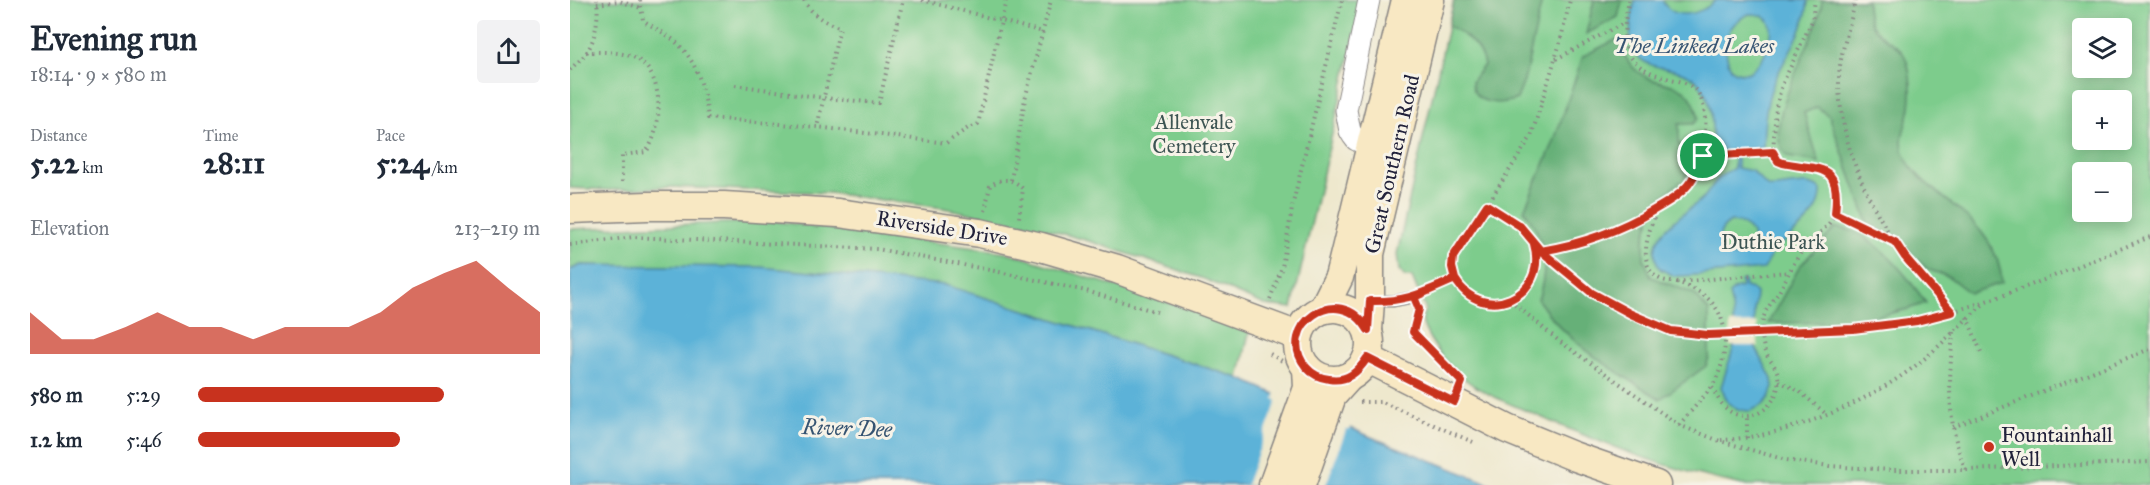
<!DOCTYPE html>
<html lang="en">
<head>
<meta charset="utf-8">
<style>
  body { margin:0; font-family:"IM FELL Great Primer",serif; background:#f2f2f3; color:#1f2937; height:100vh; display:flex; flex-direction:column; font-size:22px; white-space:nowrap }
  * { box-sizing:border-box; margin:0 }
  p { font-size:20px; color:#747a83 }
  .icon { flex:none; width:33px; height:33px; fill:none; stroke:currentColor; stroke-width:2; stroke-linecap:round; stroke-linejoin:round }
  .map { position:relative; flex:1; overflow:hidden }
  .panel { display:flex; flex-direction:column; background:#fff; width:570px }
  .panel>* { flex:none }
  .buttons { position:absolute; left:1502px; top:18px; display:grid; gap:12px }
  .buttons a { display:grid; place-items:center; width:60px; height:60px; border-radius:6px; background:#fff; box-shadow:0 3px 15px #0003; font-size:30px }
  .pin { position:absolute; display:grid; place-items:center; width:51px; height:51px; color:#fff; margin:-26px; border:3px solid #fff; border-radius:50%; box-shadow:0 2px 6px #0007 }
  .round { display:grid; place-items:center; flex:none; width:63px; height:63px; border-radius:6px; background:#f2f2f3 }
  .overview { display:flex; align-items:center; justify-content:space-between; height:102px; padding:0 30px }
  h1 { font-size:33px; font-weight:700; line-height:45px }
  .figures { display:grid; grid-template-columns:repeat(3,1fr); gap:9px; height:102px; padding:6px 30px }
  .figures div { display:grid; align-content:center }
  .figures b { font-size:30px; font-weight:700 }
  .figures small { font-size:16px; font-weight:400 }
  .figures p { font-size:16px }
  .chart { height:168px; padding:12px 30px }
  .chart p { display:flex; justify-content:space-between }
  .chart svg { width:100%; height:108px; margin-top:6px; fill:#c8321e; opacity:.7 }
  ul { padding:0 30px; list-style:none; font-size:20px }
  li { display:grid; grid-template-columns:96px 72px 1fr; align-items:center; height:45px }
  li i { height:15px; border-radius:8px; background:#c8321e }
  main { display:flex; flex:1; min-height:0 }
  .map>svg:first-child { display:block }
  .green { fill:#7dcc8c; stroke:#507764; stroke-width:1.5; fill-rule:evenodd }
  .forest { fill:#66b078; stroke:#44695a; stroke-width:1.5 }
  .water { fill:#5bb2d8; stroke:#3e6a8a; stroke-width:1.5; fill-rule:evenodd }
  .pier { fill:#eee8cd }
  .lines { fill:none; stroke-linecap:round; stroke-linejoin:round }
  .lane-casing { stroke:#888584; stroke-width:13 }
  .street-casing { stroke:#888584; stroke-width:23 }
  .secondary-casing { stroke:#888584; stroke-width:31 }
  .path { stroke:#888584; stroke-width:4; stroke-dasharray:1.5 4.5; stroke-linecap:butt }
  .lane { stroke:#fff; stroke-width:10 }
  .street { stroke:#fff; stroke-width:21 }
  .secondary { stroke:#f8e8c3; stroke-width:28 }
  .path-bridge { stroke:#888584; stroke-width:4; stroke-dasharray:1.5 4.5; stroke-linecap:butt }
  .route-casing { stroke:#fff; stroke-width:12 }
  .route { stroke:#c8321e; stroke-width:8 }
  .poi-dot { fill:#c8321e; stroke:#f7f3e8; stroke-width:2 }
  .labels { text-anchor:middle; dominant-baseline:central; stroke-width:6; stroke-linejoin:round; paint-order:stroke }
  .park-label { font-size:21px; fill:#3d5553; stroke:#f7f3e8 }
  .street-label { font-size:21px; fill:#22223b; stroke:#f7f3e8 }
  .poi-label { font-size:21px; fill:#22223b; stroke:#f7f3e8; text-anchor:start }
  .water-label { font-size:22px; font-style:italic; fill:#365472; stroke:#f7f3e8 }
</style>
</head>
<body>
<main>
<section class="panel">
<div class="overview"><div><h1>Evening run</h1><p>18:14 · 9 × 580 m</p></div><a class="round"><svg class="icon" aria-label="share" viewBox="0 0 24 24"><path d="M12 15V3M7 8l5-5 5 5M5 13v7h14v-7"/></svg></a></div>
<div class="figures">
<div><p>Distance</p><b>5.22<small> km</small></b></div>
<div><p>Time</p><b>28:11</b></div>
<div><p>Pace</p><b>5:24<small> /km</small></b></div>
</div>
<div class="chart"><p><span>Elevation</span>213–219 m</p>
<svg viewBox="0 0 160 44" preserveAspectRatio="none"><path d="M0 44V27L10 38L20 38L30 33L40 27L50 33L60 33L70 38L80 33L90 33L100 33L110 27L120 17L130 11L140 6L150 17L160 27V44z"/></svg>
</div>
<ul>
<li><b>580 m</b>5:29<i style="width:72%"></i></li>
<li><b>1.2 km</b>5:46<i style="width:59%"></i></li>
</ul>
</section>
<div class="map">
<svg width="1580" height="485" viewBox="0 0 1580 485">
  <rect width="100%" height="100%" fill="#f7f3e8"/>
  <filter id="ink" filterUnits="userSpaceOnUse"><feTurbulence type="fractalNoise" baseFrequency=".0167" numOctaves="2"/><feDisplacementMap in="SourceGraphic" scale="12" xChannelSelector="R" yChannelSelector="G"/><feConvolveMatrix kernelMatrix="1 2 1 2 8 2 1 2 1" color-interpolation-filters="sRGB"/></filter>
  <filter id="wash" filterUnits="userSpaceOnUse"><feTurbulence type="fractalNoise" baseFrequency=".008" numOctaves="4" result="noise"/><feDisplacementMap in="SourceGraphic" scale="24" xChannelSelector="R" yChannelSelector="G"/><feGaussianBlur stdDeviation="1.35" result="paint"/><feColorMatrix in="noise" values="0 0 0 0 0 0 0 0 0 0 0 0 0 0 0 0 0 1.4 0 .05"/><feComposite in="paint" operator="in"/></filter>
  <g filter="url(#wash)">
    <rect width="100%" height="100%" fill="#eee8cd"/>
    <g class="green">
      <polygon points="0,0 793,0 722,308 695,305 634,279 519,241 469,227 373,208 259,193 100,187 40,190 0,188"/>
      <path d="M884 0H1580V485H1173C1101 471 1033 444 966 415 944 405 919 397 900 383 884 372 870 356 860 339 855 330 848 319 856 310L842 277H835L829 270 827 254ZM1512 28H1551V68H1512ZM1512 100H1551V140H1512ZM1512 172H1551V212H1512Z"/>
      <polygon points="204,221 436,252 680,328 669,378 375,285 11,265 0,270 0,229"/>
    </g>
    <g class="forest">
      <path d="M884 0H972L954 81 947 99C930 105 902 106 902 81L914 65C910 45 895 35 878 25Z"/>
      <polygon points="1024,0 1052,0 1048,17 1016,34"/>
      <path d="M1252 0H1297C1296 45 1329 34 1337 62 1341 76 1342 92 1340 107 1338 124 1327 137 1335 156 1341 171 1356 183 1368 193 1400 218 1429 240 1432 283L1400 293 1379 277 1357 269 1336 247 1298 223 1259 116 1247 107 1234 113 1249 162 1218 157C1184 129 1250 38 1252 0Z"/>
      <path d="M1047 39C1052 50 1057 63 1067 71 1091 91 1118 74 1128 115V119L1123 124H1109V145L1118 146 1123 164 1115 178 1084 204 1074 240V259L1081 277 1124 294 1139 311V358L1136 366 1090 399C1047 372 997 344 968 300 979 265 976 240 954 210L983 144 1013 56Z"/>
      <path d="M1265 228C1300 226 1338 277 1356 303 1305 322 1252 323 1198 323L1230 266Z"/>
    </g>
    <g class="water">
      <path d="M1065 0H1092C1103 22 1131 15 1146 0H1238C1236 33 1213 58 1202 87 1195 107 1194 128 1193 148L1141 152C1144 122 1144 79 1107 71 1093 67 1075 67 1066 54 1056 40 1062 16 1065 0ZM1179 14C1185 14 1192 14 1197 19 1209 31 1192 66 1179 72 1172 75 1166 72 1161 69 1151 45 1155 25 1179 14Z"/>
      <path d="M1164 158H1167V168L1182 171 1198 187C1215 189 1237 177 1251 190 1253 215 1222 233 1206 249 1200 255 1198 262 1194 269L1113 276H1104L1090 269C1070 236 1114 216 1134 197 1138 193 1141 187 1145 182 1150 175 1157 172 1164 168ZM1161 222C1170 222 1177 225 1182 233 1183 240 1182 246 1176 251 1160 268 1134 237 1161 222Z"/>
      <polygon points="11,265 190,267 375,285 669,378 801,437 923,485 0,485 0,270"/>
      <polygon points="1174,280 1175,287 1182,289 1186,293 1184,312 1185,346 1202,379 1203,387 1199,398 1193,405 1180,411 1169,410 1158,403 1151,387 1164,346 1163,312 1159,294 1165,289 1172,287 1171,281"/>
    </g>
    <g class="pier">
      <polygon points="1187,323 1188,346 1160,346 1160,324"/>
      <polygon points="706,392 782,425 780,430 776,430 756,485 676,485 707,401 704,399"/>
    </g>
  </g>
  <g filter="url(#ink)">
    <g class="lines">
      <defs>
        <polyline id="lane" points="800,301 824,301 844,297"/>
        <polyline id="street" points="799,0 776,110 780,131 783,136 786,140 800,145"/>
        <g id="secondary">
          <polyline points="0,209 77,206 154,206 268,213 410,233 471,247 547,269 728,336"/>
          <circle cx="764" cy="344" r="36"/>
          <polyline points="753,309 769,277 776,249 836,0"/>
          <polyline points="798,330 800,301 800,254 860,0"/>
          <polyline points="797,358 937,429 1003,456 1086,485"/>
          <polyline points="703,485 738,388 737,368"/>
          <polyline points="731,485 762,396 780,376"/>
        </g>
      </defs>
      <use href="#lane" class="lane-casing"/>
      <use href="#street" class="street-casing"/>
      <use href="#secondary" class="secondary-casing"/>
      <g class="path">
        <path d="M70 0 73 20C82 27 93 32 101 38 127 58 134 87 138 118L247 127 376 143 398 128 408 124 436 0"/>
        <path d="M234 0C241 14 255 23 270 27L247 127"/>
        <polyline points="352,0 473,32"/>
        <path d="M1285 0C1281 25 1270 51 1269 77 1268 140 1297 204 1334 255 1348 275 1366 293 1382 312"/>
        <polyline points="27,4 49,1 71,8"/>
        <path d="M16 52C33 52 52 51 67 59 95 75 93 129 76 152L52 155V182"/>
        <polyline points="986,59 1054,23"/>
        <path d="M0 70C5 64 12 59 17 52 26 38 29 16 27 0"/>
        <polyline points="165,85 254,98 309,103 333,0"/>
        <polyline points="1133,156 1203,152"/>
        <polyline points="441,180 455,99 481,0"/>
        <path d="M917 205C930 213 945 220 955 231 995 273 928 332 891 287 883 278 881 268 883 257L961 137 990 43 1000 0"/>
        <path d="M1089 207C1080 225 1064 267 1090 279 1097 282 1105 282 1112 284 1139 294 1154 310 1155 338 1155 356 1151 371 1142 387 1147 397 1153 409 1165 414 1189 423 1212 399 1208 376 1207 366 1199 361 1195 352 1192 344 1191 324 1194 316 1197 307 1204 300 1209 292 1218 276 1224 260 1237 245 1246 235 1259 227 1264 215 1267 207 1267 195 1265 187 1258 159 1229 170 1208 161L1203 152 1206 107 1212 85 1242 21 1245 0"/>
        <path d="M415 211 420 186C432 177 443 178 453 189L449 218"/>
        <polyline points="1265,213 1324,242"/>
        <polyline points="0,245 64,237 307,249 420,270 516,291 587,312"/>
        <polyline points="965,245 1022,293 1061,314 1101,331 1138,335"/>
        <path d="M971 251C1013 244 1050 230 1086 209 1098 202 1114 193 1122 181 1130 167 1133 153 1135 138 1136 124 1136 106 1128 93 1121 84 1111 81 1100 79 1052 66 1049 45 1059 0"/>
        <polyline points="1107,282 1218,272"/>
        <polyline points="856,292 885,279"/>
        <polyline points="700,299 712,267 723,203 772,0"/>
        <polyline points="940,300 989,341 1109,425 1147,440 1216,460 1259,466 1320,470 1396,470 1580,462"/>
        <polyline points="848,310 843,332 883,373"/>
        <polyline points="1397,317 1411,352"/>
        <path d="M1383 332C1379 379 1376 425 1396 470"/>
        <path d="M1204 333C1252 331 1301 331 1349 320 1429 302 1504 267 1580 237"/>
        <polyline points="700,354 714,362"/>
        <polyline points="1209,381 1229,391 1256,414"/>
        <polyline points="790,402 812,402 903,442"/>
        <polyline points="1109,425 1142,387"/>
        <polyline points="1383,427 1580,349"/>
        <polyline points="1177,438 1177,416"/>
        <path d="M1151 440C1218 437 1302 402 1354 359 1375 342 1393 321 1415 303"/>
      </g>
      <use href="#lane" class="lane"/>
      <use href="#street" class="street"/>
      <use href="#secondary" class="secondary"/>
      <polyline class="path-bridge" points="1138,335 1204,333"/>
    </g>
  </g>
  <g class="lines" filter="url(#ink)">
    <defs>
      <path id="route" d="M1133 156C1129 166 1125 177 1118 185 1109 196 1096 203 1084 210 1049 231 1012 244 971 251L964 244C979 297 913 326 885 279 852 293 837 302 800 301L798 330C768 279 704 328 736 367 742 374 750 378 759 379 777 382 788 372 797 358L884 402 892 382 843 332 849 309 844 297 885 279 882 267 883 257 917 205 950 226 971 251 1022 293 1061 314 1101 331 1138 335 1283 329 1347 321 1382 312 1335 257 1325 242 1265 213C1271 162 1251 171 1213 163L1208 161 1203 152 1133 156"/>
    </defs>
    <use href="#route" class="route-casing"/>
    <use href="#route" class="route"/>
  </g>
  <circle class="poi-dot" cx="1419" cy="447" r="6"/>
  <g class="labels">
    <g class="park-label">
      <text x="624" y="122">Allenvale<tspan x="624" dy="24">Cemetery</tspan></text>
      <text x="1203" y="242">Duthie Park</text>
    </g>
    <g class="street-label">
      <text transform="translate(822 164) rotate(-77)">Great Southern Road</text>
      <text transform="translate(372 228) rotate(9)">Riverside Drive</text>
    </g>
    <g class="poi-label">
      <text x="1431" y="435">Fountainhall<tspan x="1431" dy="24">Well</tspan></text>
    </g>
    <g class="water-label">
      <text x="1124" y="45">The Linked Lakes</text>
      <text transform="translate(277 428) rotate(2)">River Dee</text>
    </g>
  </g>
</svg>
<div class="buttons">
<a><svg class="icon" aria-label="layers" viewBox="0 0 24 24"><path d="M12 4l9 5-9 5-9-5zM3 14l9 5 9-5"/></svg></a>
<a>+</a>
<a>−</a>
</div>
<div class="pin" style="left:1133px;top:156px;background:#1e9e55"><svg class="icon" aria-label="arrive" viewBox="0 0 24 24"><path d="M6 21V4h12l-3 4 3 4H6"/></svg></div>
</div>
</main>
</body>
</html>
